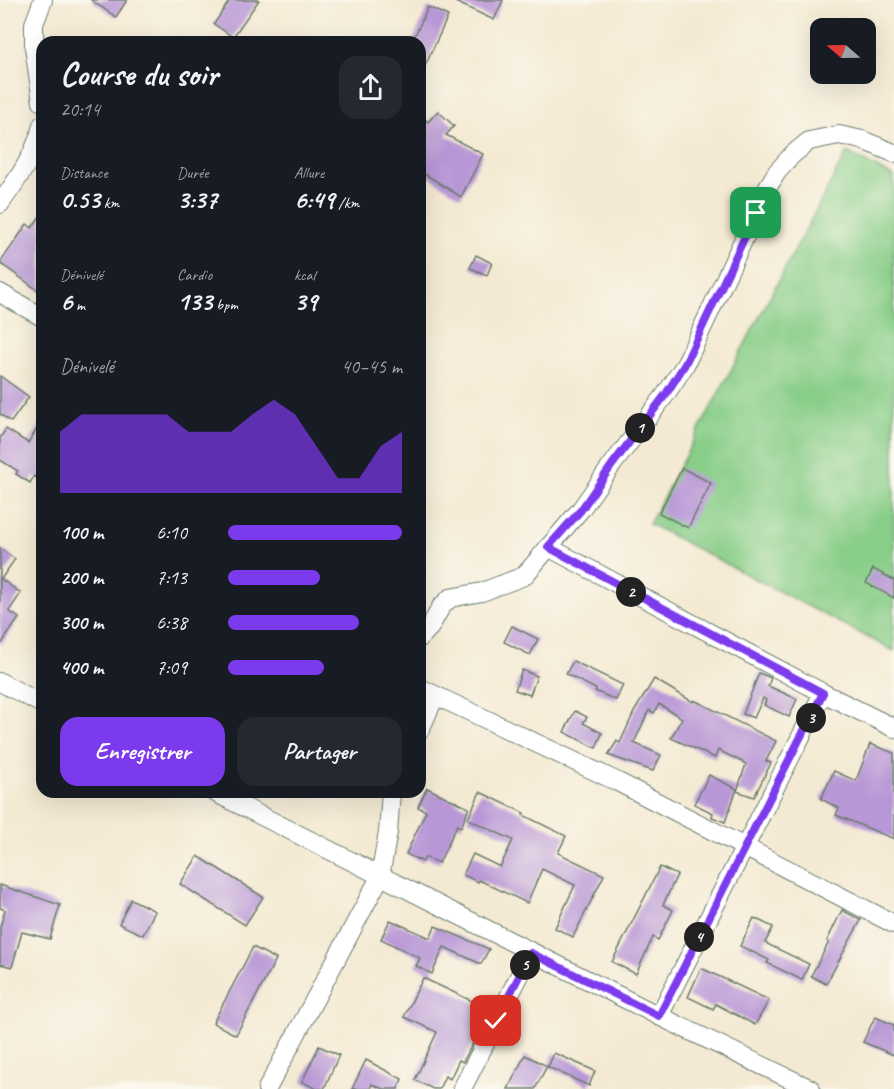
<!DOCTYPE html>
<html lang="fr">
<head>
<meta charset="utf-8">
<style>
  body { margin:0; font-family:Caveat,sans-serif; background:#242831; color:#f1f3f6; height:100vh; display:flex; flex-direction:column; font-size:22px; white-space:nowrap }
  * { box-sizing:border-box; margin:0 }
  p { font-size:20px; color:#9ea1a6 }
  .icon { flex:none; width:33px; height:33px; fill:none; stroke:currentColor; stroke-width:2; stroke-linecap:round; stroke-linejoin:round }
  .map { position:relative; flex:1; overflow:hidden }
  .panel { position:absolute; left:36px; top:36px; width:390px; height:762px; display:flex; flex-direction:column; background:#171b24; border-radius:18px; box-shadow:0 6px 24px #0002 }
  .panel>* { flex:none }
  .needle { width:39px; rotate:290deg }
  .controls { position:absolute; left:810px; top:18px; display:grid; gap:12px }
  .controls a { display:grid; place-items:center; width:66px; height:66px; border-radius:12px; background:#171b24; box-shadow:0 6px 24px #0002; font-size:30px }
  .pin { position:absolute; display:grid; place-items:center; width:51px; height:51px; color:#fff; margin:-26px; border-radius:12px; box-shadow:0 3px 9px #0006 }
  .km { position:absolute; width:30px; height:30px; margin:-15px; border-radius:50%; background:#222; color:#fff; font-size:16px; line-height:30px; text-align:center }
  .round { display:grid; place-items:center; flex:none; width:63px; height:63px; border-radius:18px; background:#242831 }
  .summary { display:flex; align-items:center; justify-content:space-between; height:102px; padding:0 24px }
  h1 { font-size:33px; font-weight:700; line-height:45px }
  .stats { display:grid; grid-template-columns:repeat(3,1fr); gap:9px; height:102px; padding:6px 24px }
  .stats div { display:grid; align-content:center }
  .stats b { font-size:26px; font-weight:700 }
  .stats small { font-size:16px; font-weight:400 }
  .stats p { font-size:16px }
  .chart { height:168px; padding:12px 24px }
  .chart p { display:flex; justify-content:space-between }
  .chart svg { width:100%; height:108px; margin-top:6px; fill:#7c3aed; opacity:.7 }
  .cta { display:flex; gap:12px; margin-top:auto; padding:12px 24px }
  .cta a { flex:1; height:69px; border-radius:18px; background:#7c3aed; color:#fff; font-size:24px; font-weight:700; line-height:69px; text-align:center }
  .cta a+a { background:#242831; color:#f1f3f6 }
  ul { padding:0 24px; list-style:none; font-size:20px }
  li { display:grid; grid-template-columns:96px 72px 1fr; align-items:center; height:45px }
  li i { height:15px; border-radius:8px; background:#7c3aed }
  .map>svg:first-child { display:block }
  .green { fill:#88ce88; stroke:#54865e; stroke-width:1.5 }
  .building { fill:#b897d6 }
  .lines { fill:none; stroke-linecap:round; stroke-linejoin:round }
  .street-casing { stroke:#6a7a6c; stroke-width:20 }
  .street { stroke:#fff; stroke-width:18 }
  .route-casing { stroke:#fff; stroke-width:12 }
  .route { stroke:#7c3aed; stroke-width:8 }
</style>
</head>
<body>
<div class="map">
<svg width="894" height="1089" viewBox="0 0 894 1089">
  <rect width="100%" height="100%" fill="#fbf7ec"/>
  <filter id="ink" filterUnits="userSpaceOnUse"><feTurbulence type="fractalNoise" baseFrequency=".0167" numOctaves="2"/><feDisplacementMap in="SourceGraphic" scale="12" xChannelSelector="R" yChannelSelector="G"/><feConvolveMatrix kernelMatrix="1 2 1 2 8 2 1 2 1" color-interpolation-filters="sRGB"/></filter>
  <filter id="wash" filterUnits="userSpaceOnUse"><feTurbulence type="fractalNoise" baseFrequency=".008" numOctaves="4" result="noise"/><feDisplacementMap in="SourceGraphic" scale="24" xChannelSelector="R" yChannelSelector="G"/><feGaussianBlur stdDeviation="1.35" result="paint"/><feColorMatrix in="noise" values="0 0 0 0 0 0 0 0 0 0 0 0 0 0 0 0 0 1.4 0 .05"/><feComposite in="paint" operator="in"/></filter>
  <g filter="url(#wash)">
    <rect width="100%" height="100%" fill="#f4ead3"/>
    <polygon class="green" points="847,152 894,177 894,651 649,524"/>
    <g id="blocks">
      <g class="building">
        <polygon points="91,0 127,0 116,17"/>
        <polygon points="230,0 259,0 233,37 214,24"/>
        <polygon points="451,0 503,0 494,20"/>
        <polygon points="428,7 448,16 420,77 420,42 412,42"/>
        <polygon points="438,111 454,126 446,135 483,154 461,197 420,171 420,126 426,120 428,122"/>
        <polygon points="42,213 42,293 0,263 27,224 32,228"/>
        <polygon points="476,255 492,263 487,275 470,268"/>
        <polygon points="0,376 29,397 11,422 0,414"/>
        <polygon points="42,421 42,481 34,476 30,483 16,474 18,471 0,460 0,438 6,429 28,443"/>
        <polygon points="682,468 711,483 688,528 659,513"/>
        <polygon points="0,548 15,559 1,579 21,593 9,611 19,618 0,646"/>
        <polygon points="873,569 894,580 894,598 866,583"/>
        <polygon points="512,626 538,639 530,655 504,642"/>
        <polygon points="573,661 623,685 616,700 595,691 596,689 566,674"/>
        <polygon points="522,670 537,676 530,695 515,690"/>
        <polygon points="759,673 771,678 768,686 797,699 789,717 764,705 766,700 763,698 754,718 743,714"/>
        <polygon points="654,679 693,702 694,700 776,741 766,761 771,763 754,797 737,791 746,764 718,750 715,758 671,738 682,718 659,704 654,713 649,710 634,743 661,755 653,771 608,755 617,741 620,743 634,712"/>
        <polygon points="575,711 587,717 583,723 602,733 596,748 564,732"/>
        <polygon points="870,744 894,753 894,839 836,815 839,808 821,799 834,771 856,781"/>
        <polygon points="709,775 737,789 725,822 712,817 713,813 694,804"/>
        <polygon points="427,788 469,808 461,827 457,825 439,863 425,857 423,862 406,854 426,811 418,807"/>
        <polygon points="480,792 524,813 523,815 566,836 558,853 604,875 573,937 555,928 575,885 542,869 527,903 479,880 478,882 463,875 473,854 500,867 513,840 468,819"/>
        <polygon points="198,856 263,897 245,925 180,884"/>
        <polygon points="660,867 677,875 663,905 673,910 658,940 653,937 636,974 612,962"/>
        <polygon points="0,885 60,905 50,939 22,932 12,967 0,964 0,927 5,910 0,908"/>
        <polygon points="131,899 155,911 143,935 119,924"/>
        <polygon points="842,910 861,920 826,984 811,976 829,942 827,941"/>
        <polygon points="754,918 773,927 765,943 809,964 802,980 767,963 769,960 740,946"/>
        <polygon points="390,920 430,938 435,926 489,949 481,964 444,947 432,974 416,966 420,958 381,939"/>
        <polygon points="253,947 276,959 236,1035 213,1023"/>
        <polygon points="701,968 769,1000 755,1025 716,1004 713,1009 688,997"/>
        <polygon points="423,978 485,1007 477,1023 482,1025 463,1062 459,1060 450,1079 445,1076 439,1089 433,1089 415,1080 437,1032 404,1017"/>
        <polygon points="875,1017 894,1025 894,1055 863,1042"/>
        <polygon points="319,1046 339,1055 324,1089 317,1089 302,1082"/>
        <polygon points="554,1053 595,1071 589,1086 548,1067"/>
        <polygon points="525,1055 547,1066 535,1089 508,1089"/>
        <polygon points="366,1060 402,1079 398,1089 383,1089 372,1084 370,1089 352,1089"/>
      </g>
    </g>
  </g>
  <g filter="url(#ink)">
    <use href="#blocks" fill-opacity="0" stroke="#6a7a6c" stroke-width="1.5"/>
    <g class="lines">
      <defs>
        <g id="street">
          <polyline points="42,102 34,47 34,24 43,0"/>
          <path d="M0 204C17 180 36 154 42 125"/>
          <polyline points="0,293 42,317"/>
          <polyline points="548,547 823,693 894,728"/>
          <polyline points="420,638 430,627 441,607 450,598 482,592 524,576 581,509 612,465 666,394 685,365 769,185 777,172 792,155 809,141 839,135 862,140 894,153"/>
          <polyline points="0,682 42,704"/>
          <polyline points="420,688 618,782 894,924"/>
          <polyline points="420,730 435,696"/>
          <polyline points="214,792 659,1016 811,1089"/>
          <polyline points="659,1016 823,693"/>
          <polyline points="267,1089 380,877 388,832 391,792"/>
          <polyline points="462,1089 531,953"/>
        </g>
      </defs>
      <use href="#street" class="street-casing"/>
      <use href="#street" class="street"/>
    </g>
  </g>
  <g class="lines" filter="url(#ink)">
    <defs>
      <polyline id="route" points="496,1021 531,953 659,1016 823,693 548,547 581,510 612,465 666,394 685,364 756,213"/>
    </defs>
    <use href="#route" class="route-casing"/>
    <use href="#route" class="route"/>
  </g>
</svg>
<div class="controls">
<a><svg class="needle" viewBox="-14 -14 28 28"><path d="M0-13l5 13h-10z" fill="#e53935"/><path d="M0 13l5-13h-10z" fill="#9ea1a6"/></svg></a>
</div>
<div class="pin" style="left:756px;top:213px;background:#1e9e55"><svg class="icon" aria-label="arrive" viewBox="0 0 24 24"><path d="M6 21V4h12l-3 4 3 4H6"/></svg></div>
<div class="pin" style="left:496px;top:1021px;background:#d93025"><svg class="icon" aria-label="check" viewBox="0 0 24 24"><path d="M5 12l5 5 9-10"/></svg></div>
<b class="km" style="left:640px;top:428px">1</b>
<b class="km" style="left:631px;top:592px">2</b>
<b class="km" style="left:811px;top:718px">3</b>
<b class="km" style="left:699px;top:937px">4</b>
<b class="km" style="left:525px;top:965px">5</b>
<section class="panel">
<div class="summary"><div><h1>Course du soir</h1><p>20:14</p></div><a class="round"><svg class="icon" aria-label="share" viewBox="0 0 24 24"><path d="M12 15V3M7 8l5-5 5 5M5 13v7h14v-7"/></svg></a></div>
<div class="stats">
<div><p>Distance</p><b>0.53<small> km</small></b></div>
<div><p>Durée</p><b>3:37</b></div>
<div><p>Allure</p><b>6:49<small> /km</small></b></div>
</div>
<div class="stats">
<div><p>Dénivelé</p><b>6<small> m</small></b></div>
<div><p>Cardio</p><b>133<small> bpm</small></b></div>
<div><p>kcal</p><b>39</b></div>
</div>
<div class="chart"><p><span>Dénivelé</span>40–45 m</p>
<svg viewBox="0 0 160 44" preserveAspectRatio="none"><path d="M0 44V19L10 12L20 12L30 12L40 12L50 12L60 19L70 19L80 19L90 12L100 6L110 12L120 25L130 38L140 38L150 25L160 19V44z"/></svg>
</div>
<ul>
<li><b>100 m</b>6:10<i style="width:100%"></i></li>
<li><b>200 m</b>7:13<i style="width:53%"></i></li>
<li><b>300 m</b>6:38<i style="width:75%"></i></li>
<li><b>400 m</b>7:09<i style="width:55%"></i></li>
</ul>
<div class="cta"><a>Enregistrer</a><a>Partager</a></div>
</section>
</div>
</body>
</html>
